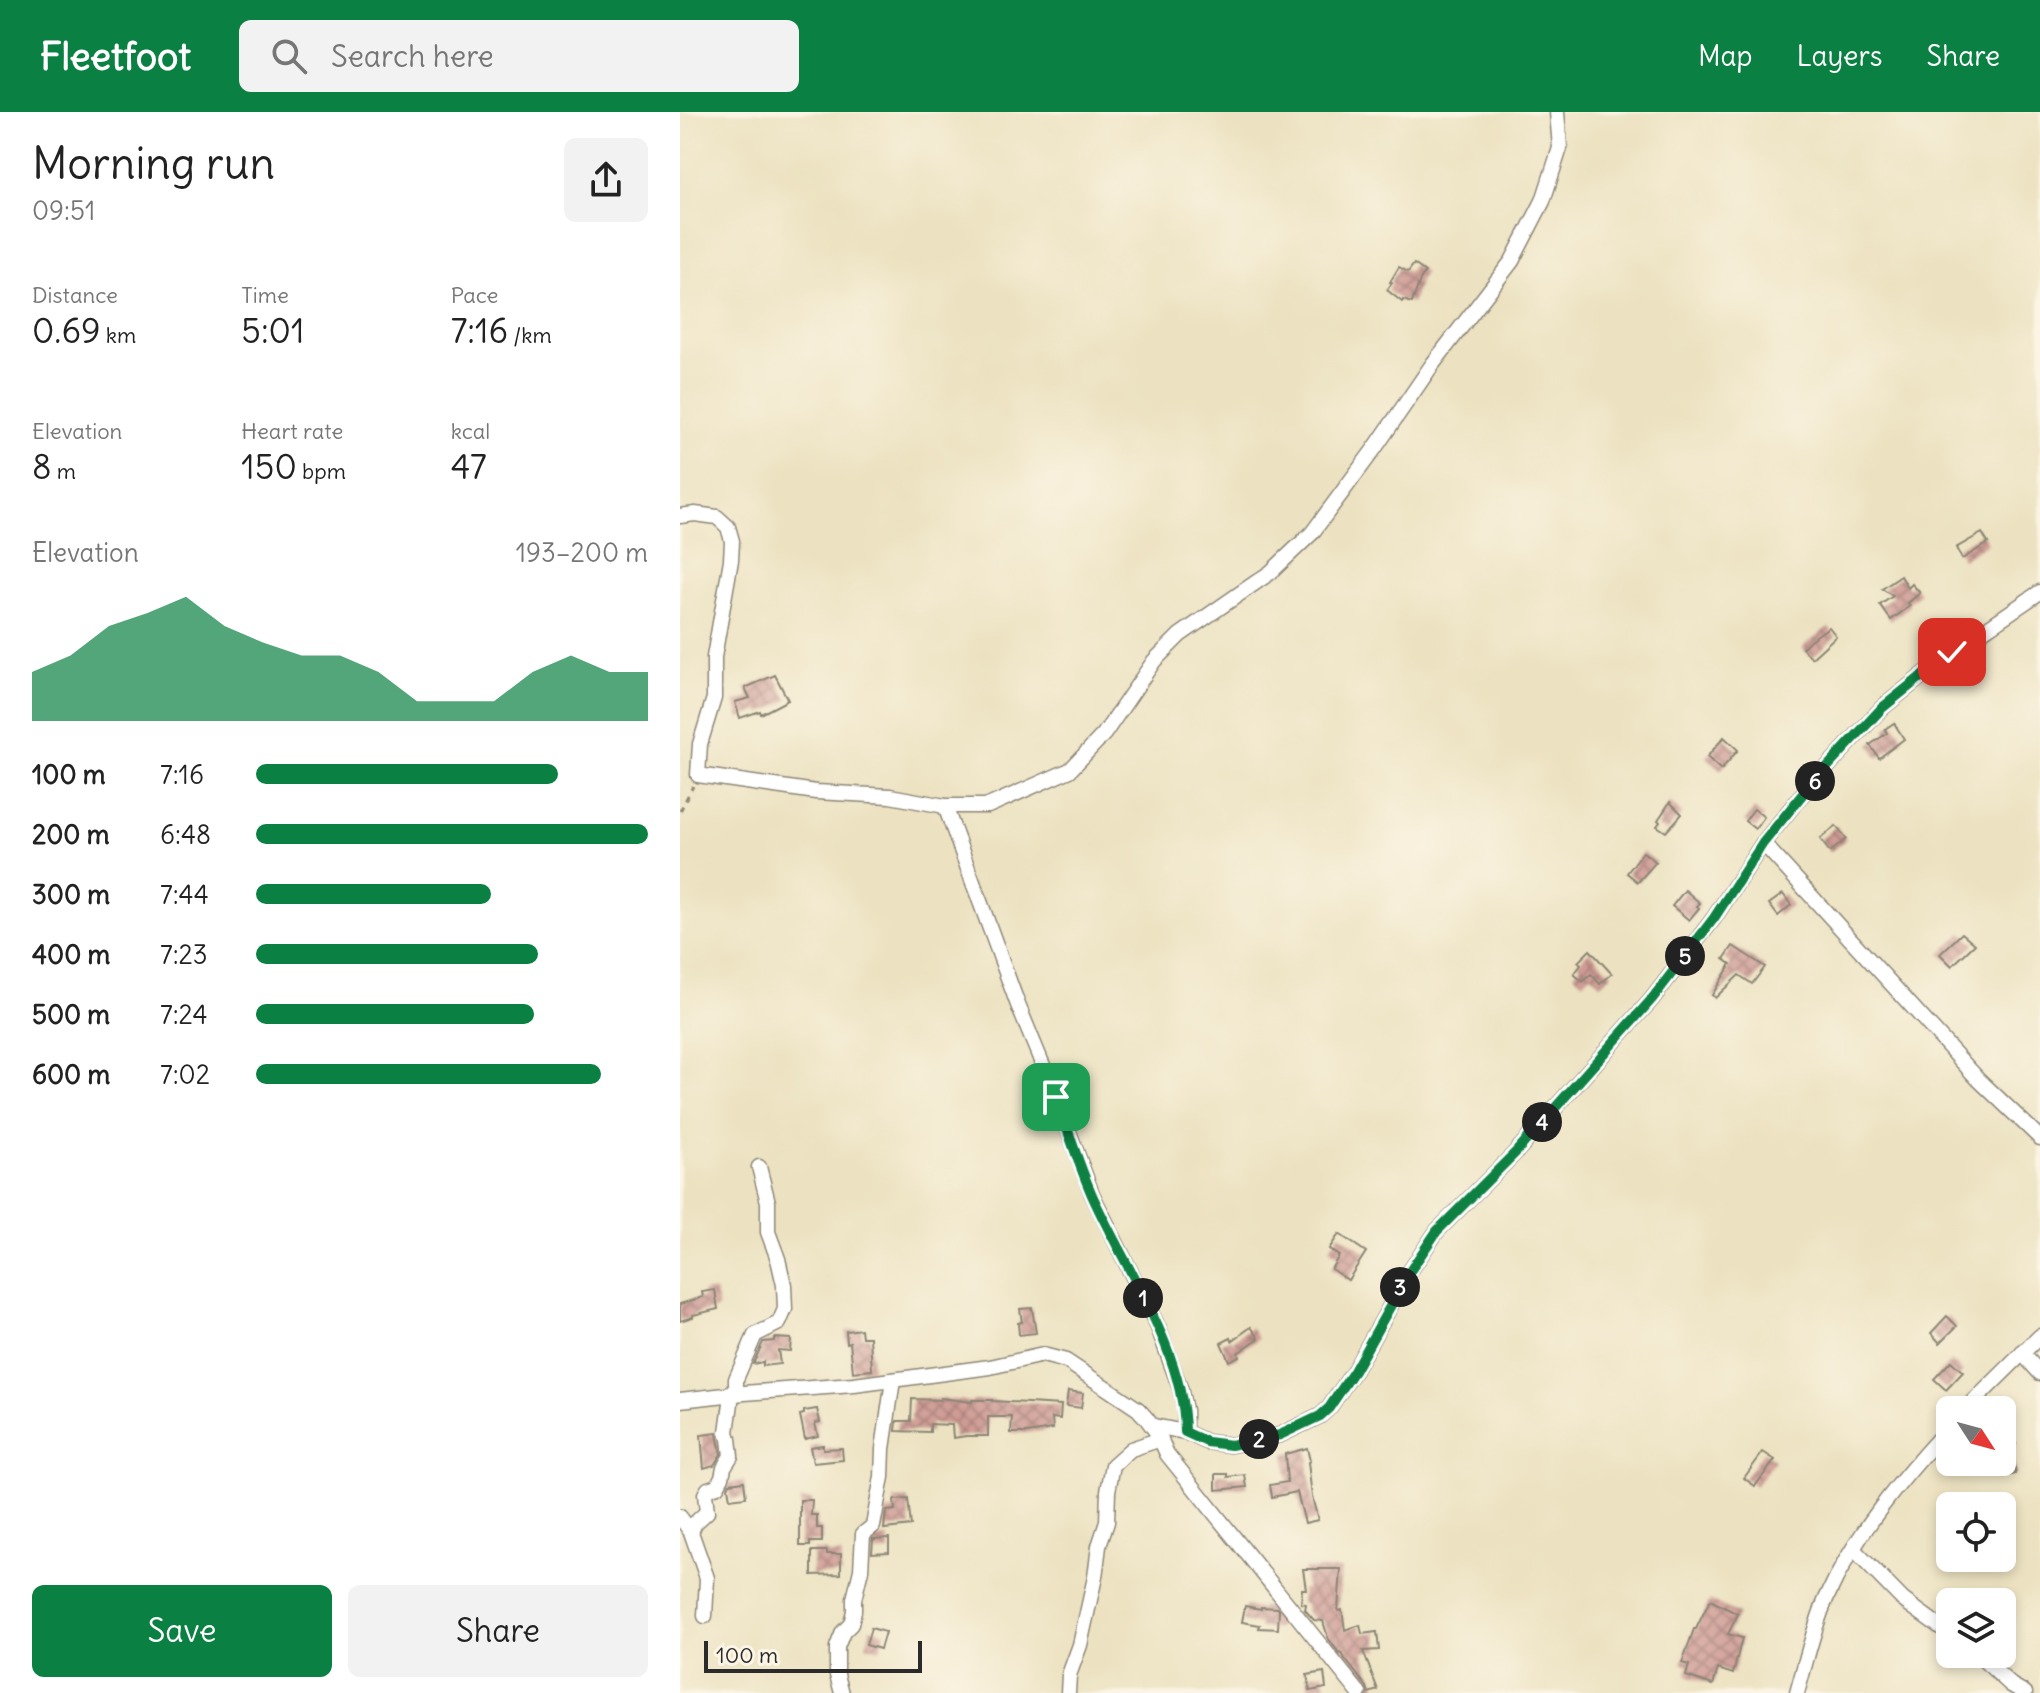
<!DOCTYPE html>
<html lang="en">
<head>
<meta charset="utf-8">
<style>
  body { margin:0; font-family:Delius,sans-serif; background:#f2f2f2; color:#222; height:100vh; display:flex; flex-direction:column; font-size:30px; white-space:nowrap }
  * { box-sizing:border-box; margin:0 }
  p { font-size:26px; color:#767676 }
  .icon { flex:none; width:44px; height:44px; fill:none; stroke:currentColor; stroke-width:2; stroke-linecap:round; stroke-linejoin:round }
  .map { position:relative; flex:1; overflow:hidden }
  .sheet { display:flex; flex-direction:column; background:#fff; width:680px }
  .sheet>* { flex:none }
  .needle { width:52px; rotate:126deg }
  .buttons { position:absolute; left:1256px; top:1284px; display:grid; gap:16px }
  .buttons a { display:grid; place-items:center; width:80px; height:80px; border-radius:12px; background:#fff; box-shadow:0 4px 12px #0003; font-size:40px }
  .scale { position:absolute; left:24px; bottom:20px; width:218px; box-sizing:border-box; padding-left:8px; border:4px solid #2b2b2b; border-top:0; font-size:22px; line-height:28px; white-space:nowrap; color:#2b2b2b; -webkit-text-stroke:6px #fcf5e5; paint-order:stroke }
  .pin { position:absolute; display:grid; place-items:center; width:68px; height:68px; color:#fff; margin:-34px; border-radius:16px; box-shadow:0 4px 12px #0006 }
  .km { position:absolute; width:40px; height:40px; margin:-20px; border-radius:50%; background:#222; color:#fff; font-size:22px; line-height:40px; text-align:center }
  .round { display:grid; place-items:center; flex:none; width:84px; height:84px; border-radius:12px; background:#f2f2f2 }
  .head { display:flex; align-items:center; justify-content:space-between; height:136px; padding:0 32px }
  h1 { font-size:44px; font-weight:600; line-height:60px }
  .figures { display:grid; grid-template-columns:repeat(3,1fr); gap:12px; height:136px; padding:8px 32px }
  .figures div { display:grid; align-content:center }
  .figures b { font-size:34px; font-weight:600 }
  .figures small { font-size:22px; font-weight:400 }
  .figures p { font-size:22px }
  .chart { height:224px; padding:16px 32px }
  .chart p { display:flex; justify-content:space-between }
  .chart svg { width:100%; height:144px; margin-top:8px; fill:#0b8043; opacity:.7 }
  .action { display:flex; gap:16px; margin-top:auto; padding:16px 32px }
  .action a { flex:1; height:92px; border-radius:12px; background:#0b8043; color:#fff; font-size:32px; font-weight:600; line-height:92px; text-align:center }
  .action a+a { background:#f2f2f2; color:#222 }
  ul { padding:0 32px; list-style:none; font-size:26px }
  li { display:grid; grid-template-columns:128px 96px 1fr; align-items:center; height:60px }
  li i { height:20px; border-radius:10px; background:#0b8043 }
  header { display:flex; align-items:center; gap:48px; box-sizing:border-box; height:112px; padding:0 40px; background:#0b8043; color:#fff }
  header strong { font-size:38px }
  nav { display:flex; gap:44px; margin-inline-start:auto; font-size:28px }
  .search { width:560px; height:72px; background:#f2f2f2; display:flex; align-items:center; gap:20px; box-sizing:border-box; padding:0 28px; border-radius:12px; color:#767676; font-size:30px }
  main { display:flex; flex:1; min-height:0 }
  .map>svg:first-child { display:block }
  .building { fill:url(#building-cross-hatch) }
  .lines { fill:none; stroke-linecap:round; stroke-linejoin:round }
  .street-casing { stroke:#8c8676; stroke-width:17 }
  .path { stroke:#8c8676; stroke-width:3; stroke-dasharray:6 6; stroke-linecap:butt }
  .street { stroke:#fff; stroke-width:14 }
  .route-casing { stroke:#fff; stroke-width:16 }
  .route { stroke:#0b8043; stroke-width:10 }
</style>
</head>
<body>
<header>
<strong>Fleetfoot</strong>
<div class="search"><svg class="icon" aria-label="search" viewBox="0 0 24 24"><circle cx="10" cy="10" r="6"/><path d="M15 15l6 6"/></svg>Search here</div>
<nav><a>Map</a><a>Layers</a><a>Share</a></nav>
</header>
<main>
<section class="sheet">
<div class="head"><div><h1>Morning run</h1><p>09:51</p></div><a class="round"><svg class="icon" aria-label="share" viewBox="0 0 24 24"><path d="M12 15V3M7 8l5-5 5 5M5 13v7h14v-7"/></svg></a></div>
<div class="figures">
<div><p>Distance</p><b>0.69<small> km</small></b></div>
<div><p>Time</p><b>5:01</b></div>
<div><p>Pace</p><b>7:16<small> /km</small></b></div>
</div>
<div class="figures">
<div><p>Elevation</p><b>8<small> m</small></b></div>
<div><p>Heart rate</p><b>150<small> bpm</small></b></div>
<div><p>kcal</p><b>47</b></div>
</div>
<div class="chart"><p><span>Elevation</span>193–200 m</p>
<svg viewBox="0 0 160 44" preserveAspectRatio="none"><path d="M0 44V29L10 24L20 15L30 11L40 6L50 15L60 20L70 24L80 24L90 29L100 38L110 38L120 38L130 29L140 24L150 29L160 29V44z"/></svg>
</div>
<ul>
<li><b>100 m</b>7:16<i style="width:77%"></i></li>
<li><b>200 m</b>6:48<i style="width:100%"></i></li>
<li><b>300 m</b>7:44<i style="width:60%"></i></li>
<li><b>400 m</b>7:23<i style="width:72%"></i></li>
<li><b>500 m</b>7:24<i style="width:71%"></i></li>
<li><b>600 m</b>7:02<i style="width:88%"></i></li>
</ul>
<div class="action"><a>Save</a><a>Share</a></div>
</section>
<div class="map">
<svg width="1360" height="1581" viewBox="0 0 1360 1581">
  <defs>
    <pattern id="building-cross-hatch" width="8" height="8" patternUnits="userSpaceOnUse" patternTransform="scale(2)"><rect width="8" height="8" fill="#cf9c95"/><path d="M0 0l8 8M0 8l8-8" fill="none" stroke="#a87f7a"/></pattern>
  </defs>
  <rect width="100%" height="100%" fill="#fcf5e5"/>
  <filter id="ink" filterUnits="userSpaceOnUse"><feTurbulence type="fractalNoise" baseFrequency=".0125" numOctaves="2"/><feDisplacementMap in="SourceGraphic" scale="16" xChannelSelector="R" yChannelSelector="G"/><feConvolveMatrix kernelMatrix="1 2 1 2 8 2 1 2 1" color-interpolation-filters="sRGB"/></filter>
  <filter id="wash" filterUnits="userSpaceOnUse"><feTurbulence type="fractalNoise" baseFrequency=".006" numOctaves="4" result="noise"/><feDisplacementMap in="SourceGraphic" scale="32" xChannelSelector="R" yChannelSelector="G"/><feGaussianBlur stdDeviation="1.8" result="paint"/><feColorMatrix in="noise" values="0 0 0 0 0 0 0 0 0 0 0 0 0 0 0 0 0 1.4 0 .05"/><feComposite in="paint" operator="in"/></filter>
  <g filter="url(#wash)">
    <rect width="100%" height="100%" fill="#ece2c1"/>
    <g id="blocks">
      <g class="building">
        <polygon points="734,152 745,160 740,168 732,191 723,188 722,190 707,178 712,171 710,170 719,155 728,160"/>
        <polygon points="1302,421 1308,431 1282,447 1276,436"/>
        <polygon points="1221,464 1228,476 1232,472 1240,481 1228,491 1230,494 1211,508 1200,493 1213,484 1202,477"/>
        <polygon points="1149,515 1156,524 1132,546 1122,536 1130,528"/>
        <polygon points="95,563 108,588 81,602 80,599 60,606 55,590 70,586 65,576"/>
        <polygon points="1214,611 1224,627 1199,646 1190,633 1207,621 1205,617"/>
        <polygon points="1044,625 1058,638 1041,658 1027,645"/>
        <polygon points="990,690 1002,702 986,720 977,714 980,710 978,708"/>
        <polygon points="1074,697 1084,705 1075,717 1065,709"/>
        <polygon points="1156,714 1166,727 1150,740 1140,727"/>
        <polygon points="963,740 976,750 958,770 947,761"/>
        <polygon points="1005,778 1020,791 1017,794 1019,796 1009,808 992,794"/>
        <polygon points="1103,782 1111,793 1098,804 1089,792"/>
        <polygon points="1282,821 1295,832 1272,854 1260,842"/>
        <polygon points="1053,834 1085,855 1072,872 1059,863 1035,886 1032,883 1051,852 1044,847"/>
        <polygon points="910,838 932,862 920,872 911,862 903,870 894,862 901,853 898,850"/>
        <polygon points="659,1122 686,1140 668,1168 651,1157 659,1144 649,1137"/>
        <polygon points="35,1178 38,1197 13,1203 13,1205 0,1209 0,1192 23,1185 22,1180"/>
        <polygon points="352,1196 356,1221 339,1223 338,1211 342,1210 340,1197"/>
        <polygon points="1267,1204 1277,1214 1260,1231 1251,1221"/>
        <polygon points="571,1215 579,1226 558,1241 559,1244 549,1249 541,1231 551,1226 552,1229"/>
        <polygon points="181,1217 182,1225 190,1225 192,1258 173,1260 170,1230 167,1231 166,1219"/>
        <polygon points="94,1226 111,1227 110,1239 98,1238 100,1252 83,1254 83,1250 73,1252 83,1230 94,1229"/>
        <polygon points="1271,1249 1283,1260 1266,1278 1254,1267"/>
        <polygon points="388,1279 403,1281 401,1296 386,1294"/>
        <polygon points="260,1286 292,1290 292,1288 312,1288 312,1289 381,1293 380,1307 372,1306 373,1317 347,1321 331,1321 332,1305 308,1305 308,1324 286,1324 273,1326 272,1313 250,1312 250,1320 216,1319 217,1309 231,1309 232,1287 260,1288"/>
        <polygon points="137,1297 140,1310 135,1311 138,1324 125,1327 120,1303 124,1302 124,1299"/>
        <polygon points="37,1321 41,1342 34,1353 24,1356 21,1323"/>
        <polygon points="1322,1322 1328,1322 1328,1327 1336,1332 1331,1339 1336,1362 1321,1365 1318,1350 1322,1350"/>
        <polygon points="143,1333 143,1337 162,1336 163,1348 133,1351 130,1335"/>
        <polygon points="627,1336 630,1349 628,1350 632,1385 638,1408 625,1411 617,1380 592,1385 590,1373 607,1370 605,1342"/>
        <polygon points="1083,1340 1095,1348 1075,1374 1064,1366"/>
        <polygon points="536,1362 548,1362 548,1365 565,1363 567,1375 536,1378"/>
        <polygon points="64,1369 66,1385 50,1387 48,1375 50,1371"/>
        <polygon points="228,1387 231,1414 204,1417 206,1399 215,1398 214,1388"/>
        <polygon points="120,1388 132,1388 131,1403 137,1403 137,1416 142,1416 142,1430 130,1430 130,1434 120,1434"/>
        <polygon points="209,1426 209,1440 192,1441 193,1427"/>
        <polygon points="132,1439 147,1439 147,1442 161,1442 161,1462 132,1463"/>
        <polygon points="623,1457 661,1457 658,1499 662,1498 665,1518 680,1513 682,1522 697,1520 699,1538 683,1539 698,1578 689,1581 687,1575 665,1547 662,1541 660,1542 648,1526 643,1509 634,1508 625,1498 626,1492 621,1491 622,1477 626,1477"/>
        <polygon points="1030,1488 1058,1502 1048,1522 1062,1526 1053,1562 1038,1557 1033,1573 1006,1564 1009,1553 1002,1551 1014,1517 1016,1517"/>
        <polygon points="565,1494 581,1497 581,1495 598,1496 599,1498 598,1517 579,1516 580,1513 562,1510"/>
        <polygon points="191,1516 205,1520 200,1537 186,1533"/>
        <polygon points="644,1560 646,1576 630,1579 627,1563"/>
      </g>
    </g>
  </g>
  <g filter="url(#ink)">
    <use href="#blocks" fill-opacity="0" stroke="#8c8676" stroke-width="2"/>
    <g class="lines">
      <defs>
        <g id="street">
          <polyline points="0,404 15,402 37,405 48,415 52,429 51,448 34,545 34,586 20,632 18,663 136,680 210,684 265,694 308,694 390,658 424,622 474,549 500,523 591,460 632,421 695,336 752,253 832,149 863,89 880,36 877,0"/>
          <polyline points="265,694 338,893 376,985 412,1082 478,1215 500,1276 505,1298 505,1320"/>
          <polyline points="1083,731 1298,967 1360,1026"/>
          <polyline points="1342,1241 1360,1261"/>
          <polyline points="56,1282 56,1267 75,1223 99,1211 105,1197 104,1173 98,1147 88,1120 88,1090 79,1055"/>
          <path d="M0 1288 64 1281 174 1273 310 1255 363 1243 386 1249 458 1297C472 1311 480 1324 487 1342L679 1581"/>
          <polyline points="1285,1298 1360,1224"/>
          <polyline points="474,1314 505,1320 527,1330 551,1333 600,1323 640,1304 649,1296 674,1259 730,1159 757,1119 836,1040 972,887 1034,806 1083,731 1126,678 1202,596 1272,540 1360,480"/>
          <polyline points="0,1405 11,1420 27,1466 25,1504"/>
          <polyline points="11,1420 15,1411 27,1400 25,1382 28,1377 37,1374 42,1365 44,1355 51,1344 49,1327 47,1320 51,1291 50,1282"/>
          <polyline points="1173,1437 1223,1488 1270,1522"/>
          <polyline points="1297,1542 1331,1573 1345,1581"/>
          <polyline points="162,1581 157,1563 157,1535 163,1520 171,1512 174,1499 174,1487 181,1458 183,1422 193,1414 202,1365 203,1337 213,1268"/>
          <polyline points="388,1581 389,1563 400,1533 415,1465 419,1434 427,1410 428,1379 433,1353 451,1337 481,1327"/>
          <path d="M1117 1581C1126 1550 1133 1517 1146 1487 1175 1422 1222 1366 1270 1314"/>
        </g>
      </defs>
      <use href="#street" class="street-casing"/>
      <polyline class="path" points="0,699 13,674"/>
      <use href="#street" class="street"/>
    </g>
  </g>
  <g class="lines" filter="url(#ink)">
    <defs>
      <path id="route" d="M376 985C388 1018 398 1051 412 1083 445 1157 504 1238 505 1320L527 1330 551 1333 600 1323 640 1304 649 1296 674 1259 730 1159 757 1119 836 1040 972 887 1034 806 1083 731 1126 678 1202 596 1272 540"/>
    </defs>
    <use href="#route" class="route-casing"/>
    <use href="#route" class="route"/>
  </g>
</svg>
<div class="buttons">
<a><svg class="needle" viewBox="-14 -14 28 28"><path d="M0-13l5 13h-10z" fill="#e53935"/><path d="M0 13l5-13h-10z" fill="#767676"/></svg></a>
<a><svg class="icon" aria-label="locate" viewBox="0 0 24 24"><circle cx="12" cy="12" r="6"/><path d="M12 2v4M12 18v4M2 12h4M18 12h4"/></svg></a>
<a><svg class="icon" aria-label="layers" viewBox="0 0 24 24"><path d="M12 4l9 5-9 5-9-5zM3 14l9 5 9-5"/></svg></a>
</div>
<div class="scale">100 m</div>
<div class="pin" style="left:376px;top:985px;background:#1e9e55"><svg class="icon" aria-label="arrive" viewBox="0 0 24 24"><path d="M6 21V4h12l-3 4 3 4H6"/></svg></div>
<div class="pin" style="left:1272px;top:540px;background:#d93025"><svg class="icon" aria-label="check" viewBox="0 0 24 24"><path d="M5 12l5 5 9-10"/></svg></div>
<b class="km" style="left:463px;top:1186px">1</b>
<b class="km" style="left:579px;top:1327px">2</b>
<b class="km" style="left:720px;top:1175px">3</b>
<b class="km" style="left:862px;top:1010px">4</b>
<b class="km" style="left:1005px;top:844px">5</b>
<b class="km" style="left:1135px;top:669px">6</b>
</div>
</main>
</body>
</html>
